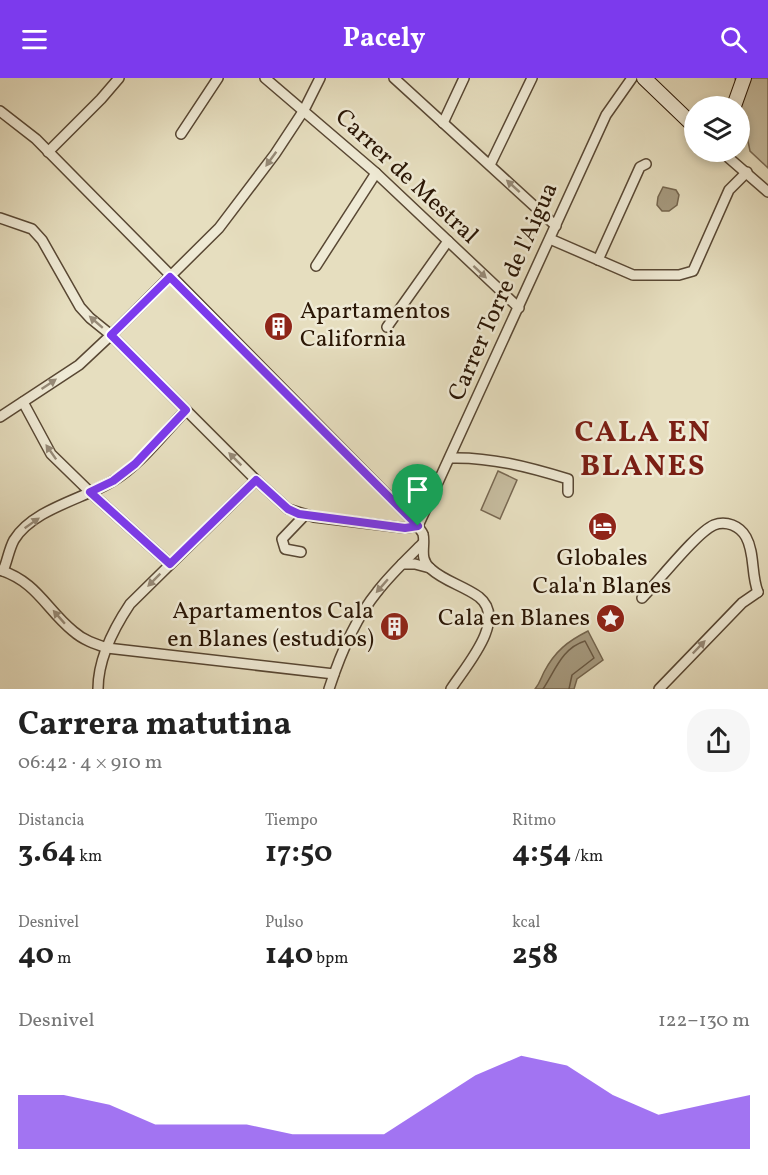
<!DOCTYPE html>
<html lang="es">
<head>
<meta charset="utf-8">
<style>
  body { margin:0; font-family:Vollkorn,serif; background:#f6f6f6; color:#222; height:100vh; display:flex; flex-direction:column; font-size:22px; white-space:nowrap }
  * { box-sizing:border-box; margin:0 }
  p { font-size:20px; color:#767676 }
  .icon { flex:none; width:33px; height:33px; fill:none; stroke:currentColor; stroke-width:2; stroke-linecap:round; stroke-linejoin:round }
  .map { position:relative; height:611px; overflow:hidden }
  .side { display:flex; flex-direction:column; background:#fff; flex:1 }
  .side>* { flex:none }
  .tools { position:absolute; left:684px; top:18px; display:grid; gap:12px }
  .tools a { display:grid; place-items:center; width:66px; height:66px; border-radius:50%; background:#fff; box-shadow:0 3px 9px #0003; font-size:30px }
  .pin { position:absolute; display:grid; place-items:center; width:51px; height:51px; color:#fff; margin:-62px -26px; border-radius:50% 50% 50% 0; rotate:-45deg; box-shadow:0 0 6px #0007 }
  .pin .icon { rotate:45deg }
  .round { display:grid; place-items:center; flex:none; width:63px; height:63px; border-radius:24px; background:#f6f6f6 }
  .headline { display:flex; align-items:center; justify-content:space-between; height:102px; padding:0 18px }
  h1 { font-size:33px; font-weight:700; line-height:45px }
  .metrics { display:grid; grid-template-columns:repeat(3,1fr); gap:9px; height:102px; padding:6px 18px }
  .metrics div { display:grid; align-content:center }
  .metrics b { font-size:30px; font-weight:700 }
  .metrics small { font-size:16px; font-weight:400 }
  .metrics p { font-size:16px }
  .chart { height:168px; padding:12px 18px }
  .chart p { display:flex; justify-content:space-between }
  .chart svg { width:100%; height:108px; margin-top:6px; fill:#7c3aed; opacity:.7 }
  header { display:flex; justify-content:space-between; align-items:center; height:78px; padding:0 18px; background:#7c3aed; color:#fff; font-size:27px; font-weight:700 }
  .map>svg:first-child { display:block }
  .green { fill:#c6bc9f; stroke:#786852; stroke-width:1.5 }
  .water { fill:#a69a7f; stroke:#74654e; stroke-width:1.5 }
  .lines { fill:none; stroke-linecap:round; stroke-linejoin:round }
  .shore { stroke:#685842; stroke-width:1.5 }
  .street-casing { stroke:#584733; stroke-width:12 }
  .secondary-casing { stroke:#291504; stroke-width:16 }
  .street { stroke:#efead5; stroke-width:9 }
  .secondary { stroke:#efead5; stroke-width:14 }
  .oneway { fill:#968a77 }
  .route-casing { stroke:#fff; stroke-width:12 }
  .route { stroke:#7c3aed; stroke-width:8 }
  .labels { text-anchor:middle; dominant-baseline:central; stroke-width:5; stroke-linejoin:round; paint-order:stroke }
  .street-label { font-size:24px; fill:#291504; stroke:#efead5 }
  .poi-label { font-size:24px; fill:#291504; stroke:#efead5; text-anchor:end }
  .district-label { font-size:30px; font-weight:bold; letter-spacing:1.5px; fill:#7a1f14; stroke:#efead5 }
</style>
</head>
<body>
<header><svg class="icon" aria-label="menu" viewBox="0 0 24 24"><path d="M4 6h16M4 12h16M4 18h16"/></svg>Pacely<svg class="icon" aria-label="search" viewBox="0 0 24 24"><circle cx="10" cy="10" r="6"/><path d="M15 15l6 6"/></svg></header>
<div class="map">
<svg width="768" height="611" viewBox="0 0 768 611">
  <rect width="100%" height="100%" fill="#e6debf"/>
  <filter id="stains"><feTurbulence type="fractalNoise" baseFrequency=".00333" numOctaves="4"/><feColorMatrix values="0 0 0 0 .2 0 0 0 0 .09 0 0 0 0 .02 0 0 0 .5 -.17"/></filter>
  <radialGradient id="worn" r=".72"><stop offset=".6" stop-color="#630" stop-opacity="0"/><stop offset="1" stop-color="#630" stop-opacity=".3"/></radialGradient>
  <g class="green">
    <polygon points="735,0 768,0 768,90 750,73"/>
    <polygon points="498,393 517,402 500,441 481,432"/>
  </g>
  <g class="water">
    <polygon points="663,109 676,112 679,117 677,127 669,133 662,133 657,127 658,119"/>
    <path d="M588 553 603 582 577 601 574 611H535C540 605 541 600 544 594 555 573 568 563 588 553Z"/>
  </g>
  <g class="lines">
    <path class="shore" d="M543 611C555 593 562 570 585 563L594 580 572 597 569 611"/>
    <defs>
      <g id="street">
        <polyline points="265,0 376,95 519,230"/>
        <polyline points="394,0 556,148"/>
        <path d="M0 33 36 61 418 448C418 449 423 455 423 456 426 468 418 480 431 491 444 503 464 508 479 519 508 542 465 589 451 611"/>
        <polyline points="443,45 464,0"/>
        <polyline points="181,56 218,0"/>
        <polyline points="48,74 101,21 119,0"/>
        <polyline points="722,74 768,114"/>
        <polyline points="490,87 532,0"/>
        <polyline points="0,140 32,151 42,162 80,229 90,240 111,257 256,402 288,431 314,439 405,450 418,448"/>
        <polyline points="550,161 633,197 679,197 693,193 729,112 747,94"/>
        <polyline points="598,182 640,89 646,86"/>
        <polyline points="316,188 376,95"/>
        <polyline points="387,249 448,163"/>
        <polyline points="23,324 51,376 90,414 170,486"/>
        <polyline points="0,339 79,287 111,257 219,150 275,76 304,32 320,0"/>
        <path d="M451 380C491 379 529 389 568 401V414"/>
        <polyline points="418,448 606,37 632,0"/>
        <polyline points="301,474 285,471 282,461 305,437"/>
        <polyline points="402,486 415,486 430,490"/>
        <path d="M0 492C37 504 46 531 73 553 83 562 95 566 107 570L334 596"/>
        <path d="M3 493C7 484 9 471 14 462 33 431 83 421 113 403 141 386 163 356 186 332"/>
        <path d="M642 520C658 504 697 454 714 447 726 442 740 448 746 459 755 475 751 497 758 514"/>
        <path d="M98 611C98 582 114 550 130 526L256 402"/>
        <path d="M329 611C340 577 355 541 377 514 390 497 407 481 422 466"/>
        <polyline points="659,611 742,525 758,514"/>
      </g>
      <g id="secondary">
        <polyline points="644,0 694,48"/>
        <polyline points="734,28 744,0"/>
      </g>
    </defs>
    <use href="#street" class="street-casing"/>
    <use href="#secondary" class="secondary-casing"/>
    <use href="#street" class="street"/>
    <use href="#secondary" class="secondary"/>
  </g>
  <defs><path id="oneway-solid" d="M-6-.8H1V-3.2L6.5 0L1 3.2V.8H-6Z" transform="scale(1.5)"/></defs>
  <g class="oneway">
    <use href="#oneway-solid" transform="translate(271 81) rotate(126)"/>
    <use href="#oneway-solid" transform="translate(513 108) rotate(-138)"/>
    <use href="#oneway-solid" transform="translate(480 194) rotate(43)"/>
    <use href="#oneway-solid" transform="translate(96 244) rotate(-139)"/>
    <use href="#oneway-solid" transform="translate(49 306) rotate(-34)"/>
    <use href="#oneway-solid" transform="translate(51 374) rotate(-125)"/>
    <use href="#oneway-solid" transform="translate(235 381) rotate(-135)"/>
    <use href="#oneway-solid" transform="translate(32 445) rotate(-35)"/>
    <use href="#oneway-solid" transform="translate(154 502) rotate(135)"/>
    <use href="#oneway-solid" transform="translate(382 508) rotate(131)"/>
    <use href="#oneway-solid" transform="translate(59 539) rotate(-131)"/>
    <use href="#oneway-solid" transform="translate(699 569) rotate(-46)"/>
  </g>
  <g class="lines">
    <defs>
      <polygon id="route" points="170,199 418,448 405,450 299,436 288,431 256,402 170,486 90,414 113,403 135,386 186,332 111,257"/>
    </defs>
    <use href="#route" class="route-casing"/>
    <use href="#route" class="route"/>
  </g>
  <defs>
    <symbol id="building-disc" viewBox="-11 -11 22 22"><circle r="9.5" fill="#8f2418" stroke="#efead5"/><path d="M-4-6H4V6H1V3H-1V6H-4ZM-2.5-4.3h1.7v1.8h-1.7ZM.8-4.3h1.7v1.8H.8ZM-2.5-1h1.7V.8h-1.7ZM.8-1h1.7V.8H.8Z" fill="#fff"/></symbol>
    <symbol id="hotel-disc" viewBox="-11 -11 22 22"><circle r="9.5" fill="#8f2418" stroke="#efead5"/><path d="M-6-4.5h1.5V1H6V5H4.5V3h-9V5H-6ZM-4 0a1.8 1.8 0 1 1 3.6 0ZM.5 0V-2.5h3Q6-2.5 6 0Z" fill="#fff"/></symbol>
    <symbol id="sight-disc" viewBox="-11 -11 22 22"><circle r="9.5" fill="#8f2418" stroke="#efead5"/><path d="M0-6L1.8-2.2L6-1.7L2.9 1.2L3.7 5.4L0 3.3L-3.7 5.4L-2.9 1.2L-6-1.7L-1.8-2.2Z" fill="#fff"/></symbol>
  </defs>
  <g fill-rule="evenodd">
    <use href="#building-disc" x="262" y="232" width="33" height="33"/>
    <use href="#hotel-disc" x="586" y="432" width="33" height="33"/>
    <use href="#sight-disc" x="594" y="524" width="33" height="33"/>
    <use href="#building-disc" x="378" y="532" width="33" height="33"/>
  </g>
  <g class="labels">
    <g class="street-label">
      <text transform="translate(406 99) rotate(43)">Carrer de Mestral</text>
      <text transform="translate(504 214) rotate(-66)">Carrer Torre de l'Aigua</text>
    </g>
    <g class="poi-label">
      <text x="300" y="234" text-anchor="start">Apartamentos<tspan x="300" dy="28">California</tspan></text>
      <text x="602" y="481" text-anchor="middle">Globales<tspan x="602" dy="28">Cala'n Blanes</tspan></text>
      <text x="374" y="534">Apartamentos Cala<tspan x="374" dy="28">en Blanes (estudios)</tspan></text>
      <text x="590" y="541">Cala en Blanes</text>
    </g>
    <g class="district-label">
      <text x="643" y="355">CALA EN<tspan x="643" dy="34">BLANES</tspan></text>
    </g>
  </g>
  <rect width="100%" height="100%" filter="url(#stains)"/>
  <rect width="100%" height="100%" fill="url(#worn)"/>
</svg>
<div class="tools">
<a><svg class="icon" aria-label="layers" viewBox="0 0 24 24"><path d="M12 4l9 5-9 5-9-5zM3 14l9 5 9-5"/></svg></a>
</div>
<div class="pin" style="left:418px;top:448px;background:#1e9e55"><svg class="icon" aria-label="arrive" viewBox="0 0 24 24"><path d="M6 21V4h12l-3 4 3 4H6"/></svg></div>
</div>
<section class="side">
<div class="headline"><div><h1>Carrera matutina</h1><p>06:42 · 4 × 910 m</p></div><a class="round"><svg class="icon" aria-label="share" viewBox="0 0 24 24"><path d="M12 15V3M7 8l5-5 5 5M5 13v7h14v-7"/></svg></a></div>
<div class="metrics">
<div><p>Distancia</p><b>3.64<small> km</small></b></div>
<div><p>Tiempo</p><b>17:50</b></div>
<div><p>Ritmo</p><b>4:54<small> /km</small></b></div>
</div>
<div class="metrics">
<div><p>Desnivel</p><b>40<small> m</small></b></div>
<div><p>Pulso</p><b>140<small> bpm</small></b></div>
<div><p>kcal</p><b>258</b></div>
</div>
<div class="chart"><p><span>Desnivel</span>122–130 m</p>
<svg viewBox="0 0 160 44" preserveAspectRatio="none"><path d="M0 44V22L10 22L20 26L30 34L40 34L50 34L60 38L70 38L80 38L90 26L100 14L110 6L120 10L130 22L140 30L150 26L160 22V44z"/></svg>
</div>
</section>
</body>
</html>
